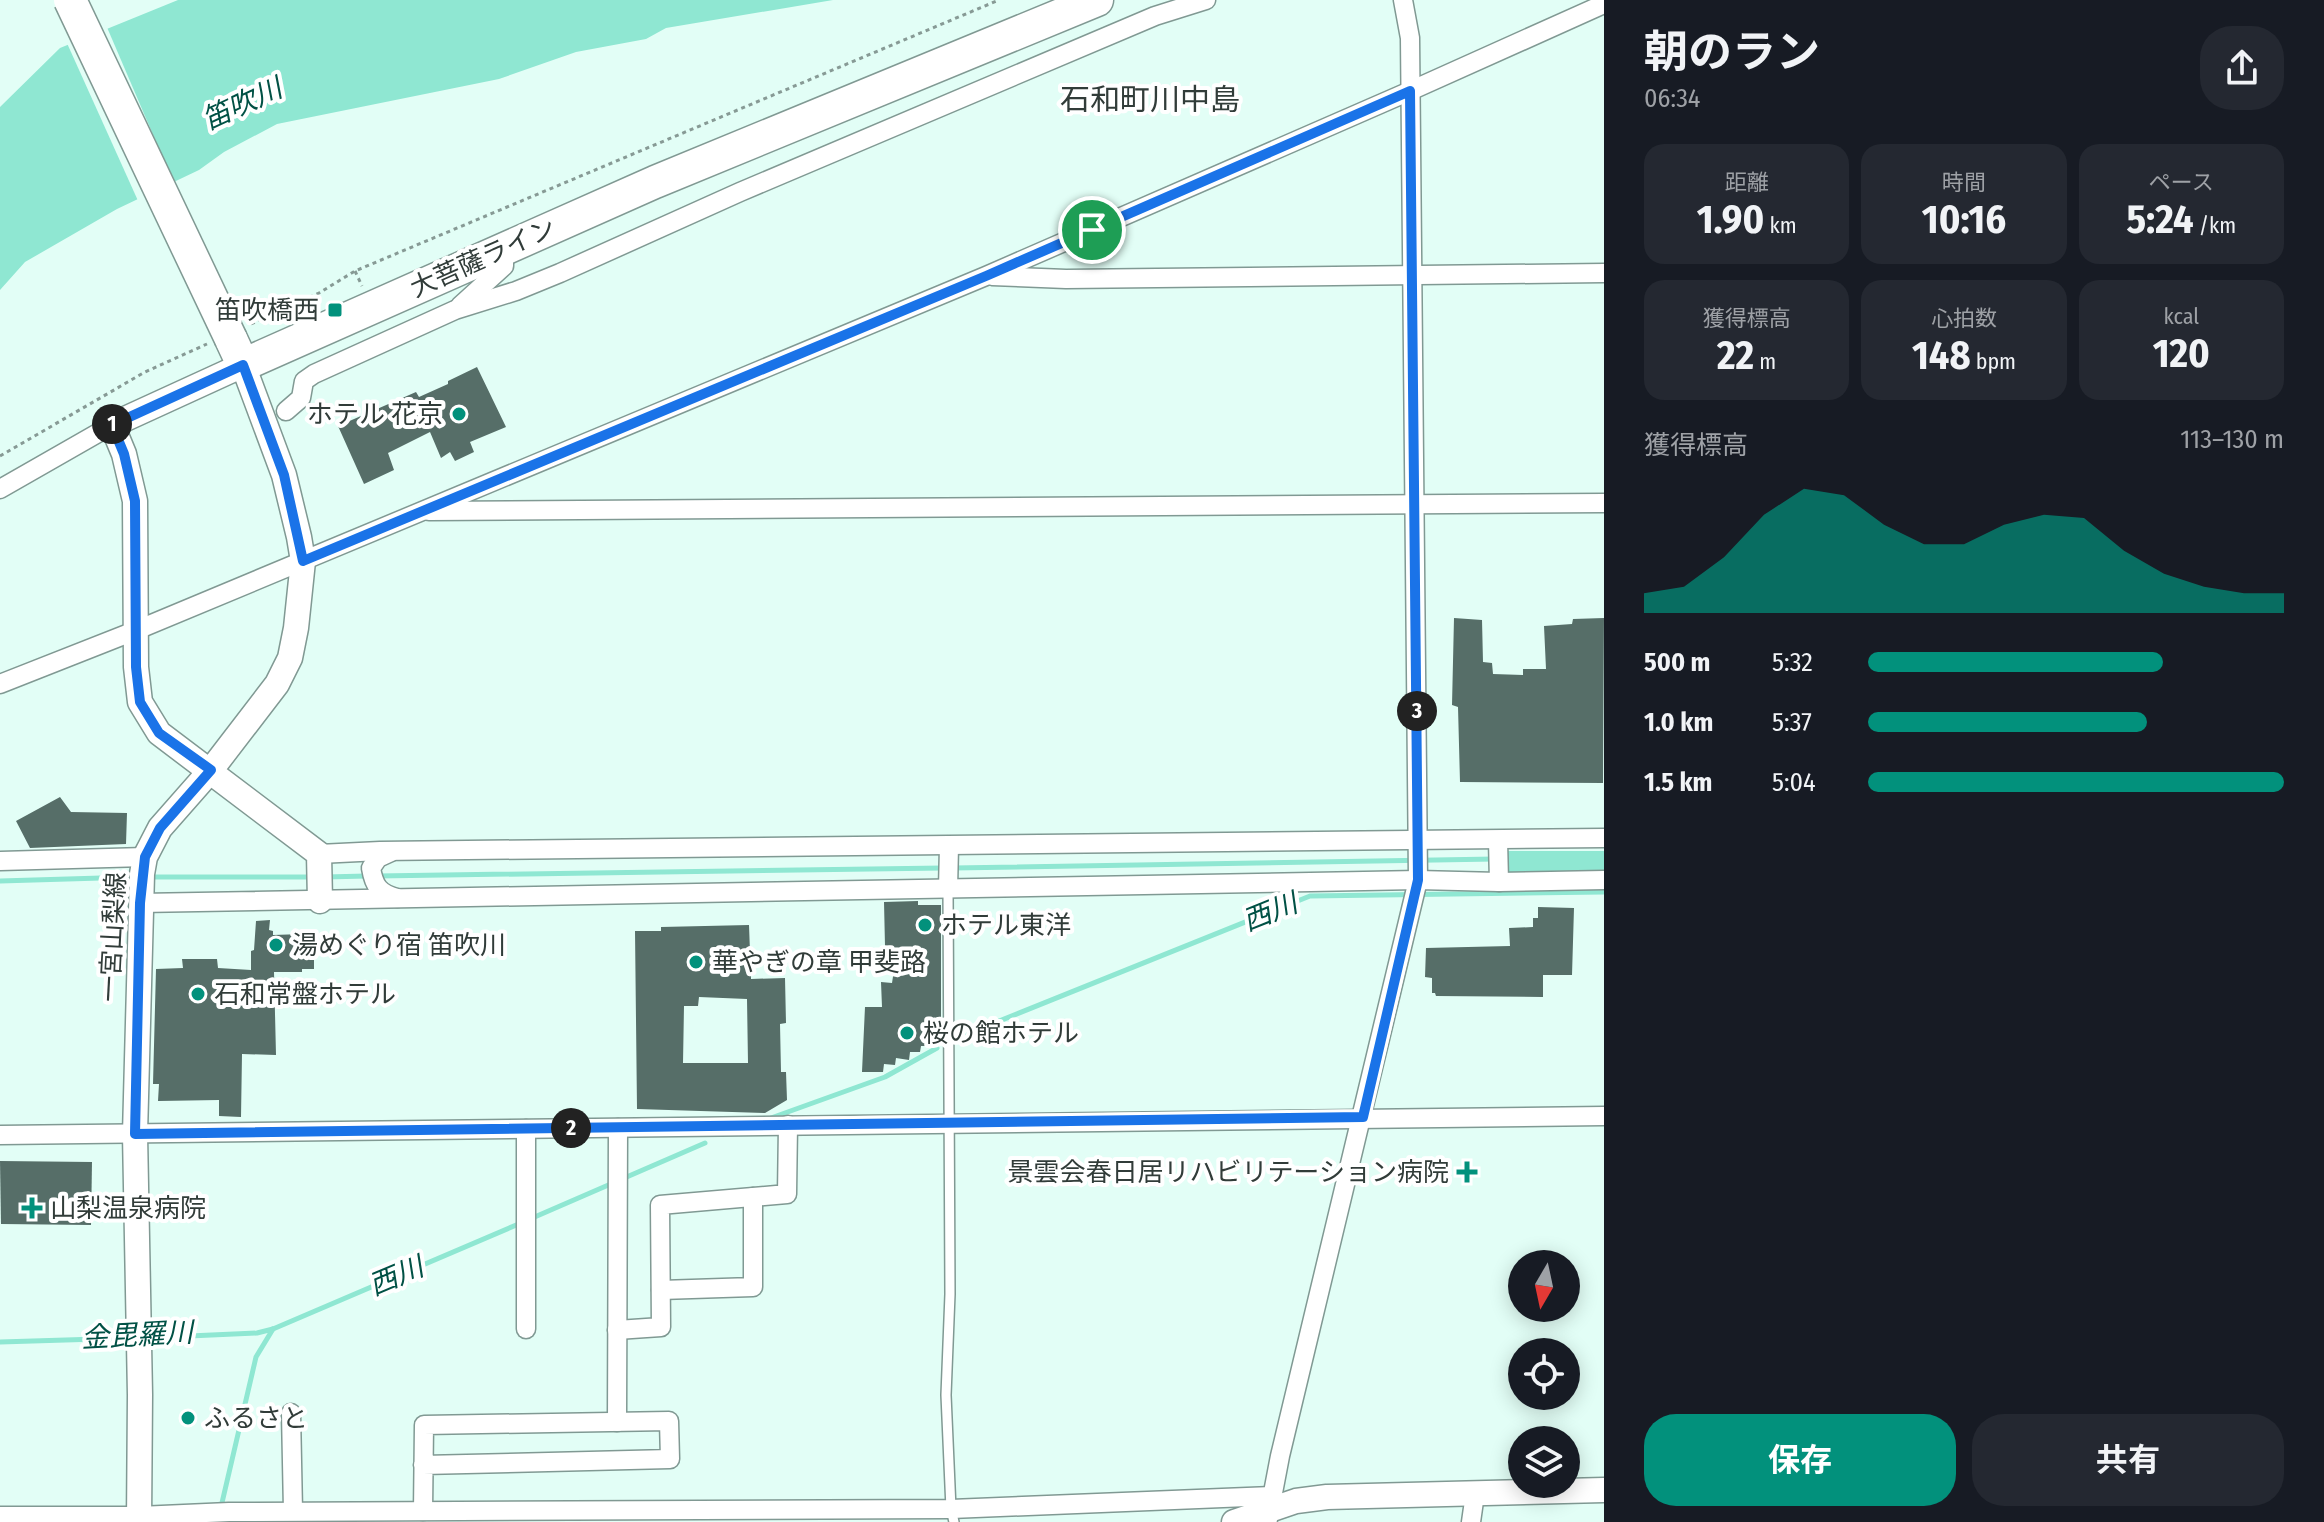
<!DOCTYPE html>
<html lang="ja">
<head>
<meta charset="utf-8">
<style>
  body { margin:0; font-family:"Fira Sans Condensed","Noto Sans JP",sans-serif; background:#242831; color:#f1f3f6; height:100vh; display:flex; flex-direction:column; font-size:30px; white-space:nowrap }
  * { box-sizing:border-box; margin:0 }
  p { font-size:26px; color:#9ea1a6 }
  .icon { flex:none; width:44px; height:44px; fill:none; stroke:currentColor; stroke-width:2; stroke-linecap:round; stroke-linejoin:round }
  .map { position:relative; flex:1; overflow:hidden }
  .sheet { display:flex; flex-direction:column; background:#171b24; width:720px }
  .sheet>* { flex:none }
  .needle { width:52px; rotate:189deg }
  .fabs { position:absolute; left:1508px; top:1250px; display:grid; gap:16px }
  .fabs a { display:grid; place-items:center; width:72px; height:72px; border-radius:50%; background:#171b24; box-shadow:0 4px 20px #0003; font-size:40px }
  .pin { position:absolute; display:grid; place-items:center; width:68px; height:68px; color:#fff; margin:-34px; border:4px solid #fff; border-radius:50%; box-shadow:0 2px 8px #0007 }
  .km { position:absolute; width:40px; height:40px; margin:-20px; border-radius:50%; background:#222; color:#fff; font-size:22px; line-height:40px; text-align:center }
  .round { display:grid; place-items:center; flex:none; width:84px; height:84px; border-radius:32px; background:#242831 }
  .overview { display:flex; align-items:center; justify-content:space-between; height:136px; padding:0 40px }
  h1 { font-size:44px; font-weight:700; line-height:60px }
  .metrics { display:grid; grid-template-columns:repeat(3,1fr); gap:12px; height:136px; padding:8px 40px }
  .metrics div { display:grid; align-content:center; border-radius:20px; background:#242831; text-align:center }
  .metrics b { font-size:40px; font-weight:700 }
  .metrics small { font-size:22px; font-weight:400 }
  .metrics p { font-size:22px }
  .chart { height:224px; padding:16px 40px }
  .chart p { display:flex; justify-content:space-between }
  .chart svg { width:100%; height:144px; margin-top:8px; fill:#02917c; opacity:.7 }
  .action { display:flex; gap:16px; margin-top:auto; padding:16px 40px }
  .action a { flex:1; height:92px; border-radius:32px; background:#02917c; color:#fff; font-size:32px; font-weight:700; line-height:92px; text-align:center }
  .action a+a { background:#242831; color:#f1f3f6 }
  ul { padding:0 40px; list-style:none; font-size:26px }
  li { display:grid; grid-template-columns:128px 96px 1fr; align-items:center; height:60px }
  li i { height:20px; border-radius:10px; background:#02917c }
  main { display:flex; flex:1; min-height:0 }
  .map>svg:first-child { display:block }
  .water { fill:#8fe7d2 }
  .pier { fill:#e2fef6 }
  .lines { fill:none; stroke-linecap:round; stroke-linejoin:round }
  .stream { stroke:#8fe7d2; stroke-width:5 }
  .building { fill:#566e68; fill-rule:evenodd }
  .lane-casing { stroke:#809993; stroke-width:12 }
  .street-casing { stroke:#809993; stroke-width:21 }
  .secondary-casing { stroke:#809993; stroke-width:27 }
  .highway-casing { stroke:#809993; stroke-width:35 }
  .path { stroke:#879a95; stroke-width:3; stroke-dasharray:4 4; stroke-linecap:butt }
  .lane { stroke:#fff; stroke-width:9 }
  .street { stroke:#fff; stroke-width:18 }
  .secondary { stroke:#fff; stroke-width:24 }
  .highway { stroke:#fff; stroke-width:32 }
  .highway-bridge-casing { stroke:#809993; stroke-width:35; stroke-linecap:butt }
  .highway-bridge { stroke:#fff; stroke-width:32 }
  .route-casing { stroke:#fff; stroke-width:16 }
  .route { stroke:#1a73e8; stroke-width:10 }
  .poi-dot { fill:#02917c; stroke:#fff; stroke-width:3 }
  .labels { text-anchor:middle; dominant-baseline:central; stroke-width:8; stroke-linejoin:round; paint-order:stroke }
  .street-label { font-size:26px; fill:#313c39; stroke:#fff }
  .poi-label { font-size:26px; fill:#313c39; stroke:#fff; text-anchor:start }
  .water-label { font-size:28px; font-style:italic; fill:#015145; stroke:#fff }
  .quarter-label { font-size:30px; fill:#313c39; stroke:#fff }
</style>
</head>
<body>
<main>
<div class="map">
<svg width="1604" height="1522" viewBox="0 0 1604 1522">
  <rect width="100%" height="100%" fill="#e2fef6"/>
  <g class="water">
    <polygon points="178,0 833,0 666,28 646,39 576,52 499,79 277,124 224,152 199,170 117,209 25,262 0,290 0,107 60,48"/>
    <polygon points="1502,851 1604,851 1604,872 1503,873"/>
  </g>
  <polygon class="pier" points="106,25 175,186 139,203 66,41"/>
  <g class="lines">
    <g class="stream">
      <polyline points="953,868 1495,859"/>
      <polyline points="377,876 943,868"/>
      <polyline points="149,877 311,877"/>
      <polyline points="325,877 367,876"/>
      <polyline points="0,881 135,877"/>
      <polyline points="957,1038 1310,896 1604,892"/>
      <polyline points="771,1118 885,1077 937,1048"/>
      <polyline points="622,1179 705,1143"/>
      <polyline points="530,1219 613,1183"/>
      <polyline points="145,1338 257,1333 273,1329 521,1223"/>
      <polyline points="0,1342 131,1338"/>
      <polyline points="221,1507 256,1357 273,1329"/>
    </g>
  </g>
  <g class="building">
    <polygon points="477,367 506,427 470,442 474,452 455,461 450,452 441,458 430,432 388,453 394,470 364,484 338,426 416,392 419,397 448,384 448,381"/>
    <polygon points="1454,618 1482,620 1483,662 1492,663 1493,674 1523,675 1523,669 1546,669 1544,626 1572,624 1573,619 1604,618 1603,783 1460,782 1458,707 1452,705"/>
    <polygon points="60,797 71,812 127,813 126,844 30,848 16,821"/>
    <polygon points="918,901 918,905 941,905 941,1041 934,1042 933,1046 921,1046 920,1052 910,1052 909,1060 896,1058 895,1065 884,1064 883,1072 862,1072 865,1007 882,1007 881,982 892,983 894,970 893,947 885,946 884,902"/>
    <polygon points="1538,907 1574,908 1572,975 1543,975 1543,997 1436,996 1435,993 1432,993 1432,978 1425,977 1426,948 1510,946 1509,928 1533,927 1533,918 1538,918"/>
    <polygon points="270,920 269,930 273,931 273,935 303,934 303,949 314,948 314,969 302,969 302,972 274,972 276,1055 242,1054 241,1117 219,1116 219,1100 158,1101 159,1084 153,1084 156,969 183,968 182,959 217,959 218,968 251,970 251,951 254,950 256,921"/>
    <path d="M749 925 751 979 785 978 786 1023 780 1024 781 1072H786L787 1100 765 1113 637 1109 635 931H661V927ZM699 997 747 999 748 1063H683L684 1006H698Z"/>
    <polygon points="0,1161 92,1162 91,1225 1,1224"/>
  </g>
  <g class="lines">
    <defs>
      <polyline id="lane" points="948,889 950,1294 946,1395 951,1509 954,1522"/>
      <g id="street">
        <polyline points="992,276 1066,279 1604,273"/>
        <polyline points="460,306 504,266 504,249"/>
        <polyline points="286,411 301,398 304,381 314,374 455,310 516,291 560,273 740,192 1155,16 1206,0"/>
        <polyline points="0,489 112,425"/>
        <polyline points="429,511 1604,503"/>
        <polyline points="0,684 137,630 986,276 1410,91 1604,4"/>
        <polyline points="1498,840 1499,882"/>
        <path d="M391 852 378 858 371 868C374 886 379 893 397 898"/>
        <polyline points="319,854 380,851 1604,838"/>
        <polyline points="0,861 145,857"/>
        <polyline points="948,889 949,846"/>
        <polyline points="140,903 1418,880 1499,882 1604,880"/>
        <polyline points="526,1129 526,1329"/>
        <polyline points="0,1135 1604,1116"/>
        <polyline points="661,1290 753,1287 753,1197"/>
        <polyline points="617,1330 661,1327 660,1205 787,1194 788,1125"/>
        <polyline points="291,1413 293,1511"/>
        <polyline points="617,1422 618,1128"/>
        <polyline points="423,1511 424,1425 669,1421 670,1459 423,1465"/>
        <polyline points="0,1516 139,1516 229,1512 951,1509 1272,1496"/>
        <polyline points="1268,1519 1280,1456 1418,880 1410,38 1403,0"/>
        <polyline points="1471,1522 1475,1494"/>
      </g>
      <g id="secondary">
        <polyline points="139,1522 140,1395 135,1134 142,874 145,857 160,828 211,770 277,684 290,658 296,628 303,561 299,537 284,475 243,365 112,425 124,454 135,501 136,667 140,702 159,733 319,854 320,901"/>
        <polyline points="1234,1522 1296,1501 1327,1497 1604,1490"/>
      </g>
      <polyline id="highway" points="231,339 243,365 655,182 1097,0"/>
    </defs>
    <use href="#lane" class="lane-casing"/>
    <use href="#street" class="street-casing"/>
    <use href="#secondary" class="secondary-casing"/>
    <use href="#highway" class="highway-casing"/>
    <g class="path">
      <polyline points="355,271 362,286"/>
      <polyline points="251,324 319,293 355,271 999,0"/>
      <polyline points="0,456 145,372 207,344"/>
    </g>
    <use href="#lane" class="lane"/>
    <use href="#street" class="street"/>
    <use href="#secondary" class="secondary"/>
    <use href="#highway" class="highway"/>
    <defs>
      <polyline id="highway-bridge" points="70,0 231,339"/>
    </defs>
    <use href="#highway-bridge" class="highway-bridge-casing"/>
    <use href="#highway-bridge" class="highway-bridge"/>
  </g>
  <g class="lines">
    <defs>
      <polygon id="route" points="1410,91 1418,880 1363,1117 135,1134 140,903 145,857 160,828 211,770 159,733 140,702 136,667 135,501 124,454 112,425 243,365 284,475 303,561 986,276"/>
    </defs>
    <use href="#route" class="route-casing"/>
    <use href="#route" class="route"/>
  </g>
  <g class="poi-dot">
    <rect x="327" y="302" width="16" height="16" rx="4"/>
    <circle cx="459" cy="414" r="8"/>
    <circle cx="925" cy="925" r="8"/>
    <circle cx="276" cy="945" r="8"/>
    <circle cx="696" cy="962" r="8"/>
    <circle cx="198" cy="994" r="8"/>
    <circle cx="907" cy="1033" r="8"/>
    <path d="M1463 1160h8v8h8v8h-8v8h-8v-8h-8v-8h8z"/>
    <path d="M28 1196h8v8h8v8h-8v8h-8v-8h-8v-8h8z"/>
    <circle cx="188" cy="1418" r="8"/>
  </g>
  <g class="labels">
    <g class="street-label">
      <text transform="translate(483 258) rotate(-24)">大菩薩ライン</text>
      <text transform="translate(113 937) rotate(-87)">一宮山梨線</text>
    </g>
    <g class="poi-label">
      <text x="319" y="310" text-anchor="end">笛吹橋西</text>
      <text x="443" y="414" text-anchor="end">ホテル 花京</text>
      <text x="941" y="925">ホテル東洋</text>
      <text x="292" y="945">湯めぐり宿 笛吹川</text>
      <text x="712" y="962">華やぎの章 甲斐路</text>
      <text x="214" y="994">石和常盤ホテル</text>
      <text x="923" y="1033">桜の館ホテル</text>
      <text x="1449" y="1172" text-anchor="end">景雲会春日居リハビリテーション病院</text>
      <text x="50" y="1208">山梨温泉病院</text>
      <text x="204" y="1418">ふるさと</text>
    </g>
    <g class="water-label">
      <text transform="translate(242 104) rotate(-25)">笛吹川</text>
      <text transform="translate(1270 912) rotate(-22)">西川</text>
      <text transform="translate(396 1276) rotate(-23)">西川</text>
      <text transform="translate(137 1335) rotate(-3)">金毘羅川</text>
    </g>
    <g class="quarter-label">
      <text x="1150" y="100">石和町川中島</text>
    </g>
  </g>
</svg>
<div class="fabs">
<a><svg class="needle" viewBox="-14 -14 28 28"><path d="M0-13l5 13h-10z" fill="#e53935"/><path d="M0 13l5-13h-10z" fill="#9ea1a6"/></svg></a>
<a><svg class="icon" aria-label="locate" viewBox="0 0 24 24"><circle cx="12" cy="12" r="6"/><path d="M12 2v4M12 18v4M2 12h4M18 12h4"/></svg></a>
<a><svg class="icon" aria-label="layers" viewBox="0 0 24 24"><path d="M12 4l9 5-9 5-9-5zM3 14l9 5 9-5"/></svg></a>
</div>
<div class="pin" style="left:1092px;top:230px;background:#1e9e55"><svg class="icon" aria-label="arrive" viewBox="0 0 24 24"><path d="M6 21V4h12l-3 4 3 4H6"/></svg></div>
<b class="km" style="left:112px;top:424px">1</b>
<b class="km" style="left:571px;top:1128px">2</b>
<b class="km" style="left:1417px;top:711px">3</b>
</div>
<section class="sheet">
<div class="overview"><div><h1>朝のラン</h1><p>06:34</p></div><a class="round"><svg class="icon" aria-label="share" viewBox="0 0 24 24"><path d="M12 15V3M7 8l5-5 5 5M5 13v7h14v-7"/></svg></a></div>
<div class="metrics">
<div><p>距離</p><b>1.90<small> km</small></b></div>
<div><p>時間</p><b>10:16</b></div>
<div><p>ペース</p><b>5:24<small> /km</small></b></div>
</div>
<div class="metrics">
<div><p>獲得標高</p><b>22<small> m</small></b></div>
<div><p>心拍数</p><b>148<small> bpm</small></b></div>
<div><p>kcal</p><b>120</b></div>
</div>
<div class="chart"><p><span>獲得標高</span>113–130 m</p>
<svg viewBox="0 0 160 44" preserveAspectRatio="none"><path d="M0 44V38L10 36L20 27L30 14L40 6L50 8L60 17L70 23L80 23L90 17L100 14L110 15L120 25L130 32L140 36L150 38L160 38V44z"/></svg>
</div>
<ul>
<li><b>500 m</b>5:32<i style="width:71%"></i></li>
<li><b>1.0 km</b>5:37<i style="width:67%"></i></li>
<li><b>1.5 km</b>5:04<i style="width:100%"></i></li>
</ul>
<div class="action"><a>保存</a><a>共有</a></div>
</section>
</main>
</body>
</html>
